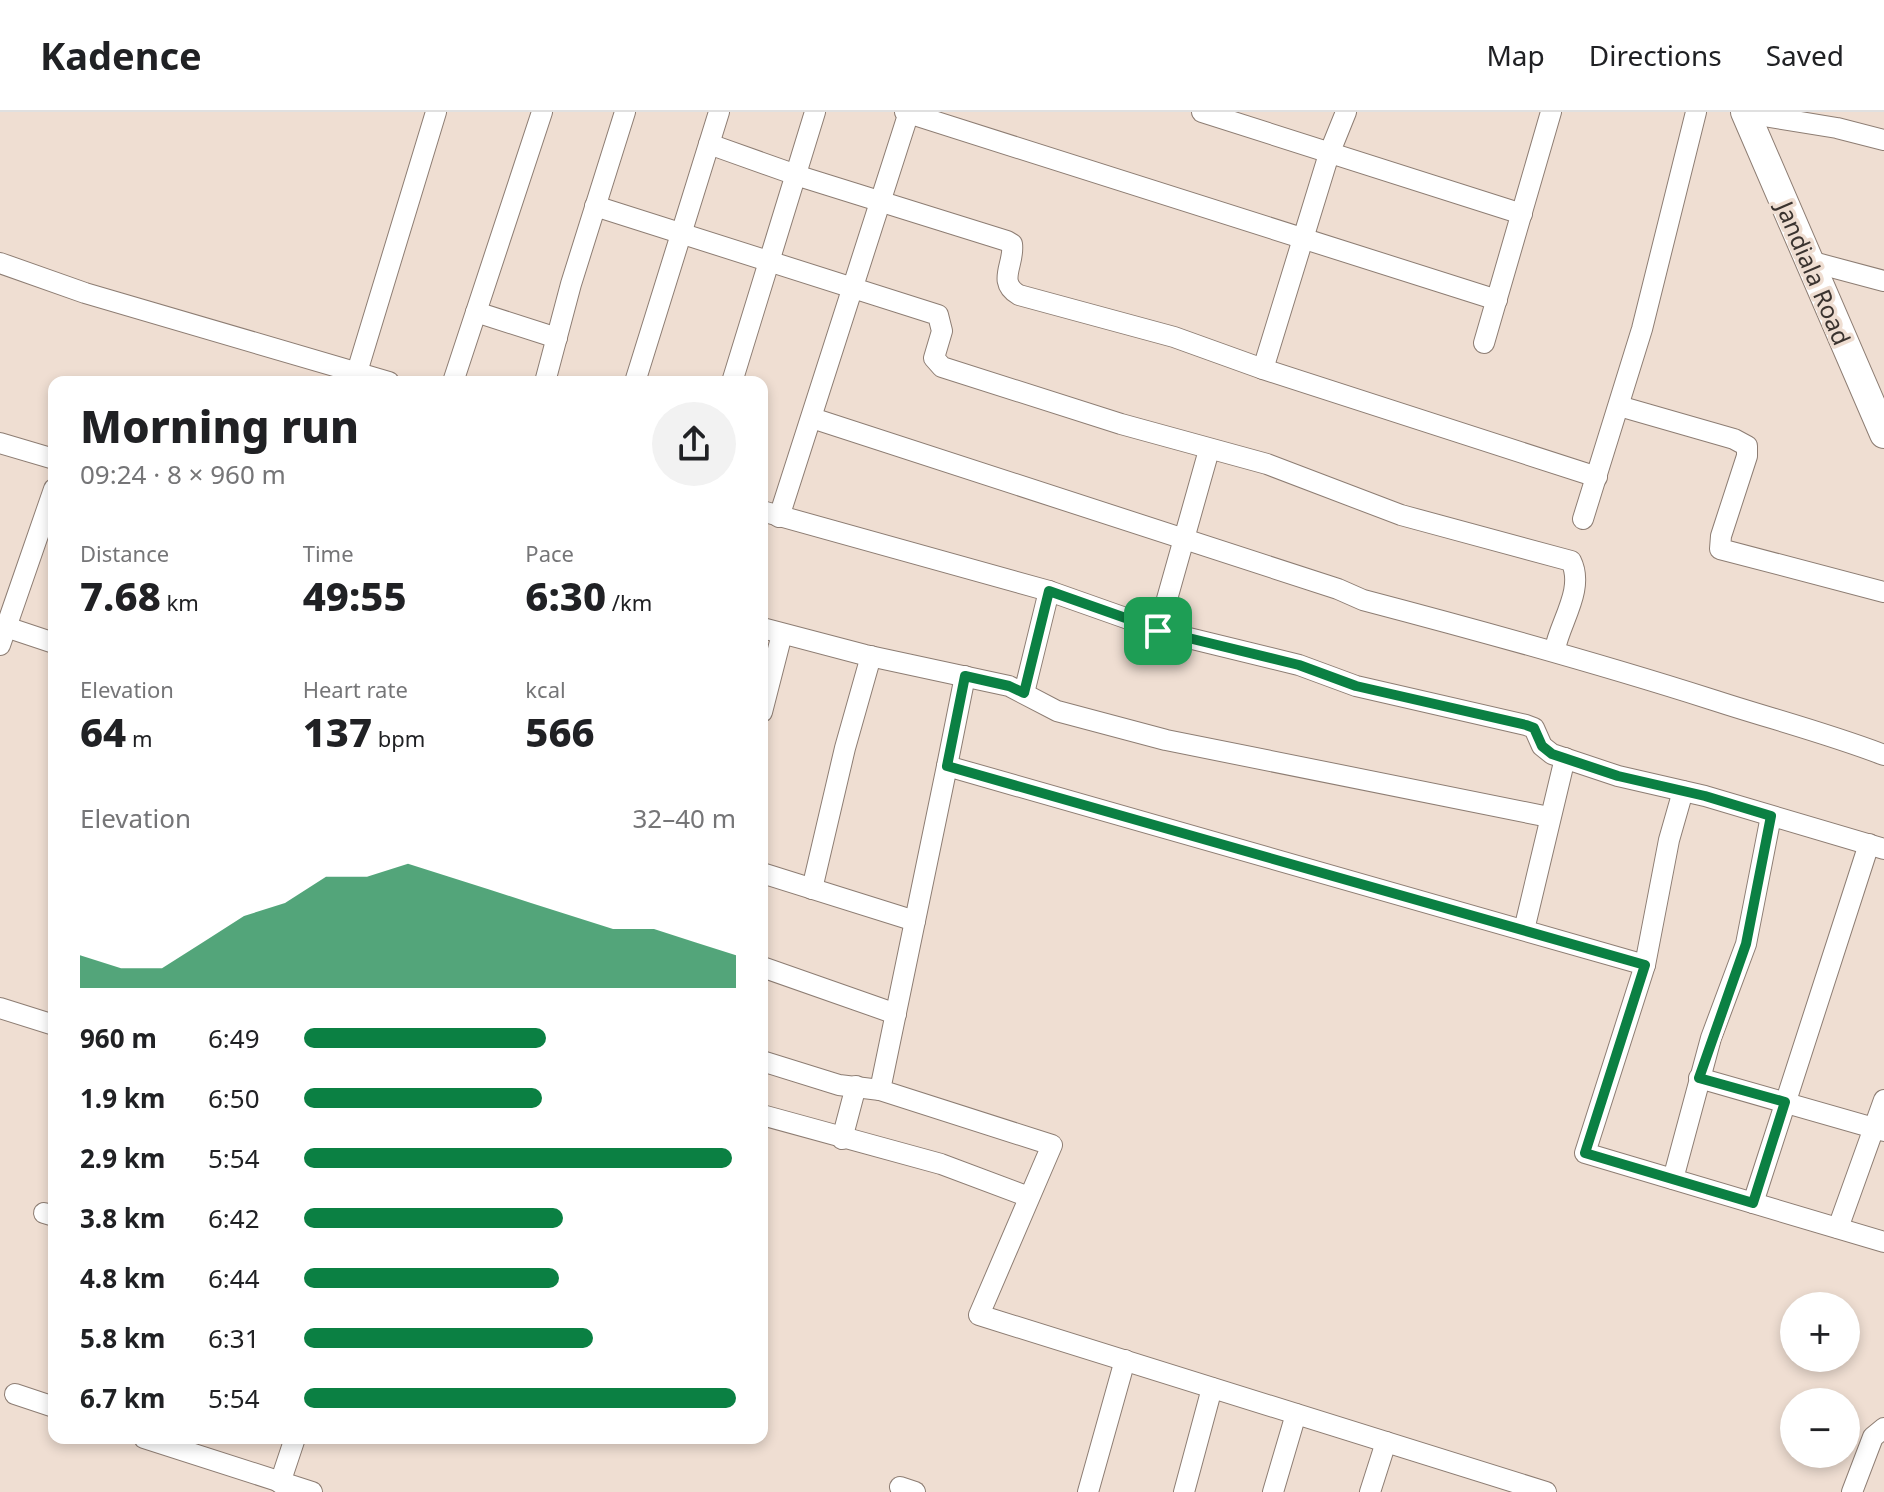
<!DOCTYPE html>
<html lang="en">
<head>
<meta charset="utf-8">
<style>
  body { margin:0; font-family:"Noto Sans",sans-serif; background:#f2f2f2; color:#202124; height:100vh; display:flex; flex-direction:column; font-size:30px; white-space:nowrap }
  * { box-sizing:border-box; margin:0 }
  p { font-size:26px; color:#757577 }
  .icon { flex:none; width:44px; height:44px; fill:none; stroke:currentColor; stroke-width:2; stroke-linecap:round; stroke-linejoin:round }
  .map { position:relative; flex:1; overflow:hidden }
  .side { position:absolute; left:48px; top:264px; width:720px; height:1068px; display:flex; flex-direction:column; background:#fff; border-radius:16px; box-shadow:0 4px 12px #0003 }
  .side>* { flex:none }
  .fabs { position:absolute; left:1780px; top:1180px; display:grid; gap:16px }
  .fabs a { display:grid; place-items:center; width:80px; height:80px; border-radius:50%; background:#fff; box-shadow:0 4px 12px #0003; font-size:40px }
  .pin { position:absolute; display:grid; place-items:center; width:68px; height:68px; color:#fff; margin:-34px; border-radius:16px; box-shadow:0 4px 12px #0006 }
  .round { display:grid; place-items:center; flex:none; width:84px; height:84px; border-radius:42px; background:#f2f2f2 }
  .overview { display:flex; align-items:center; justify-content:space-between; height:136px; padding:0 32px }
  h1 { font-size:44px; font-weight:800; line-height:60px }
  .figures { display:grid; grid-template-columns:repeat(3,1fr); gap:12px; height:136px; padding:8px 32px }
  .figures div { display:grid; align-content:center }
  .figures b { font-size:40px; font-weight:800 }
  .figures small { font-size:22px; font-weight:400 }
  .figures p { font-size:22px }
  .chart { height:224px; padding:16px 32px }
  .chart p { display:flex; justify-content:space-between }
  .chart svg { width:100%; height:144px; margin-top:8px; fill:#0b8043; opacity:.7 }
  ul { padding:0 32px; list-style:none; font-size:26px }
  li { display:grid; grid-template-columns:128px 96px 1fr; align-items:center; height:60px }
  li i { height:20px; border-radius:10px; background:#0b8043 }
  header { display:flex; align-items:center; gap:48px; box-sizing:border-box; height:112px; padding:0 40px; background:#fff; border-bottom:2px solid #e0e0e0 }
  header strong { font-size:38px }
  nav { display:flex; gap:44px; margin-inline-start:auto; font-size:28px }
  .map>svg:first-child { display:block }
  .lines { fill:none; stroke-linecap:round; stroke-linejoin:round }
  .minor-casing { stroke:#8d7d73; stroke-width:22 }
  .secondary-casing { stroke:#8d7d73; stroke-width:30 }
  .minor { stroke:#fff; stroke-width:20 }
  .secondary { stroke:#fff; stroke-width:28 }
  .route-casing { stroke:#fff; stroke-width:16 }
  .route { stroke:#0b8043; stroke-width:10 }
  .labels { text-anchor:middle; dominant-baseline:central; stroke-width:7; stroke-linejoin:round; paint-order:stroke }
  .street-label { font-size:24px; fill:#3a332f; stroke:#efded2 }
</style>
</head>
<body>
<header>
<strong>Kadence</strong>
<nav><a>Map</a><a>Directions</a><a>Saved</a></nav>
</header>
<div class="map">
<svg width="1884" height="1380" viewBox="0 0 1884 1380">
  <rect width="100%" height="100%" fill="#efded2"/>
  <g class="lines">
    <defs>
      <g id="minor">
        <polyline points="905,0 1497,188"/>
        <polyline points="1202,0 1522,102"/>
        <polyline points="1745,1 1837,16 1884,28"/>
        <path d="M709 32 802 65 1007 129 1012 132C1015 152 996 170 1019 183L1174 225 1263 257 1597 365"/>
        <path d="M595 94 938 203 942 219 934 246 942 255 1121 312 1267 352 1401 403 1571 449C1585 477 1560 510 1555 537"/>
        <polyline points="1809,149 1884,169"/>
        <polyline points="0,151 85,181 389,270"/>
        <polyline points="476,200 557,226"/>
        <polyline points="1484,231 1551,0"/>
        <polyline points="1263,257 1329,42 1346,0"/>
        <polyline points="357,260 436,0"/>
        <polyline points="453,270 542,0"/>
        <polyline points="545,270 571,172 625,0"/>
        <polyline points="635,270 719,0"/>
        <polyline points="732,270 815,0"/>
        <polyline points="1619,294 1734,327 1747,334 1747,344 1721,424 1720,437 1884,480"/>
        <path d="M812 306 1338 477 1363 488C1481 519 1594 550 1710 587 1768 606 1827 621 1884 643"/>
        <polyline points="0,331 54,347"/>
        <polyline points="762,399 1049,479 1168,521 1299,553 1356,574 1526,613 1534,616 1542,634 1552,642 1618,664 1705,684 1884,737"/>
        <polyline points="779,405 909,0"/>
        <polyline points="1583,407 1642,217 1696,0"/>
        <polyline points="6,515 54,531"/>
        <polyline points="762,516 865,543 1009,574 1057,599 1166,628 1549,705"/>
        <polyline points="1158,519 1209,338"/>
        <polyline points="0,533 54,377"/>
        <polyline points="1024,581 1049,479"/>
        <polyline points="762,600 782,522"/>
        <polyline points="947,654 965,564"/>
        <polyline points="762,761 915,809"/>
        <polyline points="812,777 845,636 871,544"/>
        <polyline points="1524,818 1565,646"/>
        <polyline points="1645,853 1669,728 1683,679"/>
        <polyline points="762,855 896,902"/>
        <polyline points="0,896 54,913"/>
        <polyline points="762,949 839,973 880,978"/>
        <polyline points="1699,966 1884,1019"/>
        <polyline points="762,1003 941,1052 1029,1085"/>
        <polyline points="842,1027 856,974"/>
        <polyline points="1673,1067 1711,926 1746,832 1771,704"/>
        <polyline points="1753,1091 1869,732"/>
        <polyline points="44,1101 54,1104"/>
        <polyline points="1838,1116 1884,988"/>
        <polyline points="15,1282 54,1295"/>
        <polyline points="144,1326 312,1380"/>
        <polyline points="280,1371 295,1326"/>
        <polyline points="900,1375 915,1380"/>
        <polyline points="1088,1380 1125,1248"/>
        <polyline points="1184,1380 1212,1276"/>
        <polyline points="1273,1380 1296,1302"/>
        <polyline points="1370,1380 1386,1330"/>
        <polyline points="1546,1380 979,1203 1052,1033 880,978 947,654 1645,853 1585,1041 1884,1130"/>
        <polyline points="1852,1380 1873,1325 1884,1316"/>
      </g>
      <polyline id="secondary" points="1745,0 1884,322"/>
    </defs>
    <use href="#minor" class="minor-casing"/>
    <use href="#secondary" class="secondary-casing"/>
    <use href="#minor" class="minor"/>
    <use href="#secondary" class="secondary"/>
  </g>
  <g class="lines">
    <defs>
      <polygon id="route" points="1049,479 1168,521 1299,553 1356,574 1526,613 1534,616 1542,634 1552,642 1618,664 1705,684 1771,704 1746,832 1699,966 1785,990 1753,1091 1585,1041 1645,853 947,654 965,564 1009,574 1024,581"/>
    </defs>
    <use href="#route" class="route-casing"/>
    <use href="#route" class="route"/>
  </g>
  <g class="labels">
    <g class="street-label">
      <text transform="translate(1814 161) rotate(67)">Jandiala Road</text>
    </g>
  </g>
</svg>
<div class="fabs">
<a>+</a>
<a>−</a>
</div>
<div class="pin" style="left:1158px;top:519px;background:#1e9e55"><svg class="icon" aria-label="arrive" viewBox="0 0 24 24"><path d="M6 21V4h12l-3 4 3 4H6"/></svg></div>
<section class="side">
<div class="overview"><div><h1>Morning run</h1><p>09:24 · 8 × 960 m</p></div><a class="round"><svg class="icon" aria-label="share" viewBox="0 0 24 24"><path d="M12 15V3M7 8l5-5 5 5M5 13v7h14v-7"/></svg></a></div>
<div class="figures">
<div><p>Distance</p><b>7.68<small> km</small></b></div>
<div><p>Time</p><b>49:55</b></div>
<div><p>Pace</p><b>6:30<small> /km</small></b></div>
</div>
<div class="figures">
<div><p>Elevation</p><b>64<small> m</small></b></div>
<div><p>Heart rate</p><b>137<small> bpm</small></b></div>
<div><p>kcal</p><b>566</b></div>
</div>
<div class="chart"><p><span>Elevation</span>32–40 m</p>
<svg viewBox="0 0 160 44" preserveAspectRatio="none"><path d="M0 44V34L10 38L20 38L30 30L40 22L50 18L60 10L70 10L80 6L90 10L100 14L110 18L120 22L130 26L140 26L150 30L160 34V44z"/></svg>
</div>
<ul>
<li><b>960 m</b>6:49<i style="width:56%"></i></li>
<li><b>1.9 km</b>6:50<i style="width:55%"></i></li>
<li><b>2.9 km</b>5:54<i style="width:99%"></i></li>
<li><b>3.8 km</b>6:42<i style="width:60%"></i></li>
<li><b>4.8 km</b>6:44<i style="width:59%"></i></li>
<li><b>5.8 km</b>6:31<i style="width:67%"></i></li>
<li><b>6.7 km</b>5:54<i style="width:100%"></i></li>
</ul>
</section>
</div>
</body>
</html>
